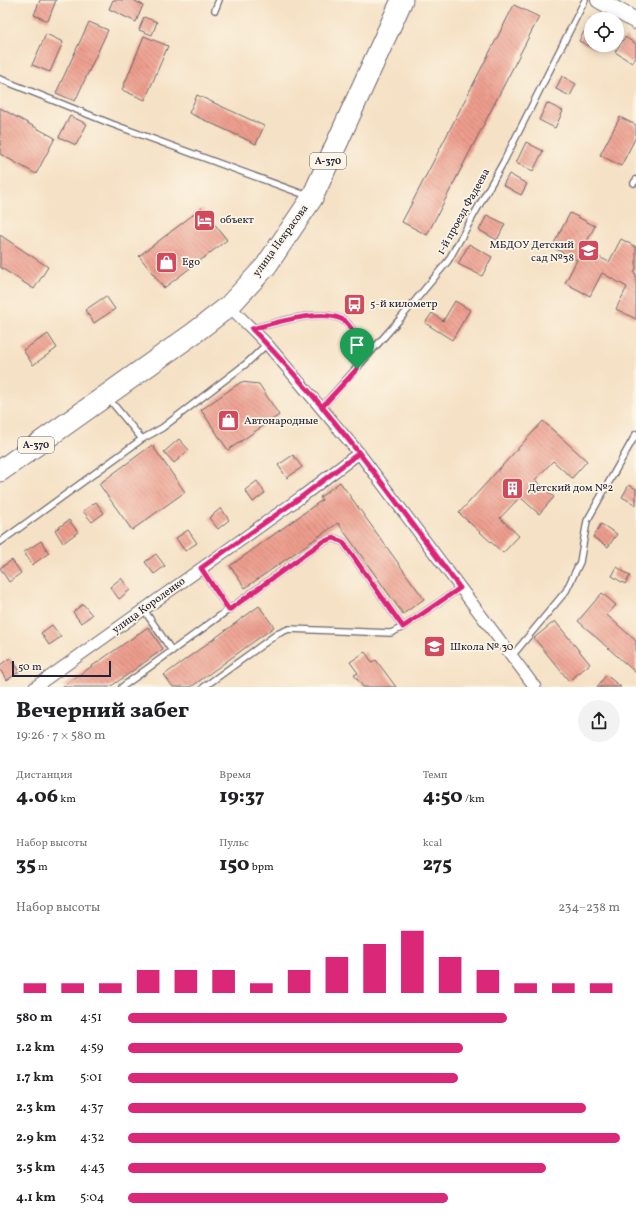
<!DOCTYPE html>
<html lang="ru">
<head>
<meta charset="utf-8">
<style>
  body { margin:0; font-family:Vollkorn,serif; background:#f2f2f2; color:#202124; height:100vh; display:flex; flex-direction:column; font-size:15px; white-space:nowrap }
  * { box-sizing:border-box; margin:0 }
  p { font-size:13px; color:#757577 }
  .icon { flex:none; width:22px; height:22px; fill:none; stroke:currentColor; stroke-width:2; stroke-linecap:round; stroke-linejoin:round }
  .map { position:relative; height:687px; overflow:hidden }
  .side { display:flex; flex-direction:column; background:#fff; flex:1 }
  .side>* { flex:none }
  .controls { position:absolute; left:584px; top:12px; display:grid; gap:8px }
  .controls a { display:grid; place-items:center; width:40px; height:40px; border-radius:50%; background:#fff; box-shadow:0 2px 10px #0003; font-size:20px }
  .scale { position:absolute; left:12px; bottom:10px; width:99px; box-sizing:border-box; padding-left:4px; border:2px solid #22223b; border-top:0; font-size:11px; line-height:14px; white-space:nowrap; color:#22223b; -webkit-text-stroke:3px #fcf5e5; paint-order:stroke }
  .pin { position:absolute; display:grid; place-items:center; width:34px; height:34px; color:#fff; margin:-41px -17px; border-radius:50% 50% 50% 0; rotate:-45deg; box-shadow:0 0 4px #0007 }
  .pin .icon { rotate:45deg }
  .round { display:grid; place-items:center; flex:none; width:42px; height:42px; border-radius:21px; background:#f2f2f2 }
  .summary { display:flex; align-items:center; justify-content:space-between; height:68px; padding:0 16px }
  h1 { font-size:22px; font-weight:800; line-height:30px }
  .figures { display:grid; grid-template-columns:repeat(3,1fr); gap:6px; height:68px; padding:4px 16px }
  .figures div { display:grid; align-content:center }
  .figures b { font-size:20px; font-weight:800 }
  .figures small { font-size:11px; font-weight:400 }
  .figures p { font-size:11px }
  .chart { height:112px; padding:8px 16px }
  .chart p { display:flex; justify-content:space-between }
  .chart svg { width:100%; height:72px; margin-top:4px; stroke:#db2777; stroke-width:6 }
  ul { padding:0 16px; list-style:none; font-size:13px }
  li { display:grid; grid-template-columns:64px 48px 1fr; align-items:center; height:30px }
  li i { height:10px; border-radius:5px; background:#db2777 }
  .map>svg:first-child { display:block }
  .building { fill:url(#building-back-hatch) }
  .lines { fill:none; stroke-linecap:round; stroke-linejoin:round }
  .lane-casing { stroke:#6c656b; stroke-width:8 }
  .street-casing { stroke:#6c656b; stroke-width:13 }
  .secondary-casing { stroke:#6c656b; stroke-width:18 }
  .highway-casing { stroke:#6c656b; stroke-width:23 }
  .lane { stroke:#fff; stroke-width:5.5 }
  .street { stroke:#fff; stroke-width:11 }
  .secondary { stroke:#fff; stroke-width:16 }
  .highway { stroke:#fff; stroke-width:21 }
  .route-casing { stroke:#fff; stroke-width:8 }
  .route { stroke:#db2777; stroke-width:5 }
  .labels { text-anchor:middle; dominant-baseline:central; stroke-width:3.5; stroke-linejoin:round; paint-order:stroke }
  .shield { fill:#fcf5e5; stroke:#63616e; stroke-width:1 }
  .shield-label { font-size:10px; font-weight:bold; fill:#22223b }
  .street-label { font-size:11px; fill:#22223b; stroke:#fcf5e5 }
  .poi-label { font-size:11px; fill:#22223b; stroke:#fcf5e5; text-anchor:start }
</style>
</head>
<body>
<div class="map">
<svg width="636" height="687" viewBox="0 0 636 687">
  <defs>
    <pattern id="building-back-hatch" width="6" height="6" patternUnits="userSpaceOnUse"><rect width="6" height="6" fill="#ed9d8d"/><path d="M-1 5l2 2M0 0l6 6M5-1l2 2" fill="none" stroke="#c08074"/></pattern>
  </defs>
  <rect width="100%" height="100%" fill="#fcf5e5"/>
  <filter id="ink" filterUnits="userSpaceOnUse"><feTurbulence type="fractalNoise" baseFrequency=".025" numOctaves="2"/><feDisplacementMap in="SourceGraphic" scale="8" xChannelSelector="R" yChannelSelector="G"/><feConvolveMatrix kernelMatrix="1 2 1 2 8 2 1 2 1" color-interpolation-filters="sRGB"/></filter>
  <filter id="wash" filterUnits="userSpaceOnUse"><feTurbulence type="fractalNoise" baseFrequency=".012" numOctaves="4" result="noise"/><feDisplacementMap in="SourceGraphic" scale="16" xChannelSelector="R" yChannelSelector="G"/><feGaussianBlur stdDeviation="0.9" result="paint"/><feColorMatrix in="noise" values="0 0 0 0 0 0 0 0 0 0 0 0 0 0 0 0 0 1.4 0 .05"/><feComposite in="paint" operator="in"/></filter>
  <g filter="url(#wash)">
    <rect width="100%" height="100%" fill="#f5e1c5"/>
    <g id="blocks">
      <g class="building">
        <polygon points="40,0 56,0 48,21 34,15"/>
        <polygon points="113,0 133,0 143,5 136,22 109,9"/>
        <polygon points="514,5 539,17 427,235 402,222"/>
        <polygon points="144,17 157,22 152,35 139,30"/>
        <polygon points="591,19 591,45 597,45 595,49 579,41"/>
        <polygon points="89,22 108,30 75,101 56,93"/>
        <polygon points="46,34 63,42 50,72 32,65"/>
        <polygon points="144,36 168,46 145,100 122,90"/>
        <polygon points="625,37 636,44 636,58 632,63 615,52"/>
        <polygon points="562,76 576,84 570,96 556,89"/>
        <polygon points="197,95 264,126 256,144 189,113"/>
        <polygon points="547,103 563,111 555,128 539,120"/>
        <polygon points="0,108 55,138 36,174 0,154"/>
        <polygon points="70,116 87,124 76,145 59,137"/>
        <polygon points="620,117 636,125 636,137 621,166 600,155"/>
        <polygon points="526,142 543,151 533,171 516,163"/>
        <polygon points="509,174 527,184 521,195 503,185"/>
        <polygon points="202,208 227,240 164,288 139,256"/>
        <polygon points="570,213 595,226 583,249 609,262 621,239 636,247 636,268 634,273 636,274 636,319 616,309 627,287 602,273 590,296 565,283 577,260 552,247"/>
        <polygon points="487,215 505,224 497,240 479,230"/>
        <polygon points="0,235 48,267 34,289 0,267"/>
        <polygon points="469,244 492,257 482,276 458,264"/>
        <polygon points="106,296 115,309 94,323 85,310"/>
        <polygon points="455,301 470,310 452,340 425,323 432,313 443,321"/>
        <polygon points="48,334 57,348 33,365 23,350"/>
        <polygon points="241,382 259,384 279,415 228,450 201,410"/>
        <polygon points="543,421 587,461 572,478 553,461 535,480 554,497 539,514 520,497 500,518 519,536 503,553 459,513"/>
        <polygon points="179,439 189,450 174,463 164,452"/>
        <polygon points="152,445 185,492 132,530 99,484"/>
        <polygon points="293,455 302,467 287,478 278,465"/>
        <polygon points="257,481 265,493 253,502 245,490"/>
        <polygon points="340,482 424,599 403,614 338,523 245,588 230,566 322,500 320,497"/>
        <polygon points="629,485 636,489 636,505 622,497"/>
        <polygon points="96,502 104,513 92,522 83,511"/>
        <polygon points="221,508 229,520 218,529 209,518"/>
        <polygon points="69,520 78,532 63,543 55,530"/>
        <polygon points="601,524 617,534 608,547 593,537"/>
        <polygon points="188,530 197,543 185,551 176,538"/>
        <polygon points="41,541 49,553 32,565 24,552"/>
        <polygon points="156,554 165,566 154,574 145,562"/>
        <polygon points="12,560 21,573 9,582 0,568"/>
        <polygon points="617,567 630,576 625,584 612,576"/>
        <polygon points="121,578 130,590 119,599 110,587"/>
        <polygon points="602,593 616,605 607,615 636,641 636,673 578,621"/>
        <polygon points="83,604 92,615 81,623 73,612"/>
        <polygon points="259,606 274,627 191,687 173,687 164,675"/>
        <polygon points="555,621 590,664 569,681 534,638"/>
        <polygon points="52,625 61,637 49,645 41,633"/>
        <polygon points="148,627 163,649 110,687 62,687"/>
        <polygon points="365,652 372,662 376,660 396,687 363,687 354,675 358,673 350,662"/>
        <polygon points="10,658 20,671 7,680 0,670 0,665"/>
        <polygon points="606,675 621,687 597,687"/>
      </g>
    </g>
  </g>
  <g filter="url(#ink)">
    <use href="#blocks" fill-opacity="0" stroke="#6c656b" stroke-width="1"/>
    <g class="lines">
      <defs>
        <g id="lane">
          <polyline points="215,10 219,0"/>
          <polyline points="0,79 112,124 308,196"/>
          <polyline points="634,183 636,180"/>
          <path d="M252 329C274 323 327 306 346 322 349 324 351 328 353 331 361 342 361 354 358 367"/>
          <polyline points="109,399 142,439"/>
          <polyline points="322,407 400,319 448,261 504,161 585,0"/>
          <polyline points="0,542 142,439 162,428 247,363 267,344"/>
          <polyline points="201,568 229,610"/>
          <polyline points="144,610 172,651"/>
          <polyline points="512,656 566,591 580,562 587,521 636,434"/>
          <polyline points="122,687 322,542 334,538 343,542 403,627"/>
          <polyline points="204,687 277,634 289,629 391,633 403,627 460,588"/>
        </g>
        <g id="street">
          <polyline points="229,306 267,344 359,453 535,687"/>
          <polyline points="35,687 304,495 359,453"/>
        </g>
        <polyline id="secondary" points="599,0 636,21"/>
        <polyline id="highway" points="0,471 194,333 229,306 266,266 312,198 402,0"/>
      </defs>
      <use href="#lane" class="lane-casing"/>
      <use href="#street" class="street-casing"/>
      <use href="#secondary" class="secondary-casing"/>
      <use href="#highway" class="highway-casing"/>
      <use href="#lane" class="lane"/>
      <use href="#street" class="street"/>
      <use href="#secondary" class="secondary"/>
      <use href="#highway" class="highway"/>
    </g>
  </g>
  <g class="lines" filter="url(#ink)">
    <defs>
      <path id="route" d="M357 369C361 355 361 343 353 331 351 328 348 324 345 321 326 307 274 323 252 329 330 408 394 499 460 588L403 627 343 542 334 538 322 542 229 610 201 568 304 495 359 453 322 407 357 369"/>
    </defs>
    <use href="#route" class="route-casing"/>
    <use href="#route" class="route"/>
  </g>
  <defs>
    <symbol id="hotel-square" viewBox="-11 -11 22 22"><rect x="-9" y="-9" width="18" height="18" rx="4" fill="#d1495b" stroke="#fcf5e5"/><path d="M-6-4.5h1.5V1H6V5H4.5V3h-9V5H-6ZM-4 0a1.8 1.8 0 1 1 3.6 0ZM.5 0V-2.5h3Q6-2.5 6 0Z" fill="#fff"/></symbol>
    <symbol id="school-square" viewBox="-11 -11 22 22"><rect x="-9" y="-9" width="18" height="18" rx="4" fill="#d1495b" stroke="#fcf5e5"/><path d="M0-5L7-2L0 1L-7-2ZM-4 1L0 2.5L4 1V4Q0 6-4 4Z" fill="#fff"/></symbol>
    <symbol id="shop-square" viewBox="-11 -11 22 22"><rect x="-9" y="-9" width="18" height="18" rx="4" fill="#d1495b" stroke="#fcf5e5"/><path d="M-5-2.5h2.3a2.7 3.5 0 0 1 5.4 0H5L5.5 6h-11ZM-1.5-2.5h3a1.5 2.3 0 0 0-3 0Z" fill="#fff"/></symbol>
    <symbol id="bus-square" viewBox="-11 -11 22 22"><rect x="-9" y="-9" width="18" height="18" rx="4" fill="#d1495b" stroke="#fcf5e5"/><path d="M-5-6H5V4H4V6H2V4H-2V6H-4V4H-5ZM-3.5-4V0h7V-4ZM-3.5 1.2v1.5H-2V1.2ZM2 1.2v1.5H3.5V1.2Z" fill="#fff"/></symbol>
    <symbol id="building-square" viewBox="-11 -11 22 22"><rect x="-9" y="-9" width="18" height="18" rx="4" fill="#d1495b" stroke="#fcf5e5"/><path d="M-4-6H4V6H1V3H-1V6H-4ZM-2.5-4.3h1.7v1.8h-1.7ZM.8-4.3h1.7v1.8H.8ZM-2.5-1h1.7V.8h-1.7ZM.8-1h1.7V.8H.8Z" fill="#fff"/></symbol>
  </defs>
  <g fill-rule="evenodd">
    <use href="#hotel-square" x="192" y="208" width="25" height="25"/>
    <use href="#school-square" x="576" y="238" width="25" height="25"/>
    <use href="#shop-square" x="154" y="250" width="25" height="25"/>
    <use href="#bus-square" x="342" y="292" width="25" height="25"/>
    <use href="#shop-square" x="216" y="408" width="25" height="25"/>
    <use href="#building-square" x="500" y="476" width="25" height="25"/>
    <use href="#school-square" x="422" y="634" width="25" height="25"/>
  </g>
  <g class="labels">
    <g class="shield">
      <rect x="310" y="153" width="36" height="16" rx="3"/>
      <rect x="18" y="437" width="36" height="16" rx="3"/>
    </g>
    <g class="shield-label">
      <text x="328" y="161">А-370</text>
      <text x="36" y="445">А-370</text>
    </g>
    <g class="street-label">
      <text transform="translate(464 212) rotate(-61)">1-й проезд Фадеева</text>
      <text transform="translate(281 241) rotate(-54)">улица Некрасова</text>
      <text transform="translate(149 606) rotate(-36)">улица Короленко</text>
    </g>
    <g class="poi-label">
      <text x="220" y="220">объект</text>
      <text x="574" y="245" text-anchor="end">МБДОУ Детский<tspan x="574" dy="13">сад №38</tspan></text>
      <text x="182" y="262">Ego</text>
      <text x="370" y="304">5-й километр</text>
      <text x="244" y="421">Автонародные</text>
      <text x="528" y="488">Детский дом №2</text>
      <text x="450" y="647">Школа № 30</text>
    </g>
  </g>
</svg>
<div class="controls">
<a><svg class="icon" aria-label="locate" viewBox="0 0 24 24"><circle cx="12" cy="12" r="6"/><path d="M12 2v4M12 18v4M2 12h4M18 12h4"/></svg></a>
</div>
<div class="scale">50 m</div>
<div class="pin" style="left:357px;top:369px;background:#1e9e55"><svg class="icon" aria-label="arrive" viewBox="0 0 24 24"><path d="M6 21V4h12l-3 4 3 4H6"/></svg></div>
</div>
<section class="side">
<div class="summary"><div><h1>Вечерний забег</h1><p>19:26 · 7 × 580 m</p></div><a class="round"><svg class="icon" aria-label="share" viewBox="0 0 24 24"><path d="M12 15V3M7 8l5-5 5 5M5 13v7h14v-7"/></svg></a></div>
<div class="figures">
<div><p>Дистанция</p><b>4.06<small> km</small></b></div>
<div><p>Время</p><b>19:37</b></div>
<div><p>Темп</p><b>4:50<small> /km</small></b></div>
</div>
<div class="figures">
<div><p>Набор высоты</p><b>35<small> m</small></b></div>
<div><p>Пульс</p><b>150<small> bpm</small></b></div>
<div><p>kcal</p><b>275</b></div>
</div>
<div class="chart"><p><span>Набор высоты</span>234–238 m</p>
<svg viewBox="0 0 160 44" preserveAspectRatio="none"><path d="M5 44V38M15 44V38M25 44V38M35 44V30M45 44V30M55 44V30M65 44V38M75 44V30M85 44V22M95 44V14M105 44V6M115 44V22M125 44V30M135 44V38M145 44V38M155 44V38"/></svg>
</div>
<ul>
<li><b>580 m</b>4:51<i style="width:77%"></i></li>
<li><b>1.2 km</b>4:59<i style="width:68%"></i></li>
<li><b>1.7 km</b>5:01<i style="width:67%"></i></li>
<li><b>2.3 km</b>4:37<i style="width:93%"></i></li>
<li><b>2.9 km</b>4:32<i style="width:100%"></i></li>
<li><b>3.5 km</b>4:43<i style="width:85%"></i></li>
<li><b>4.1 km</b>5:04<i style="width:65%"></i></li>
</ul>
</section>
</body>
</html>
